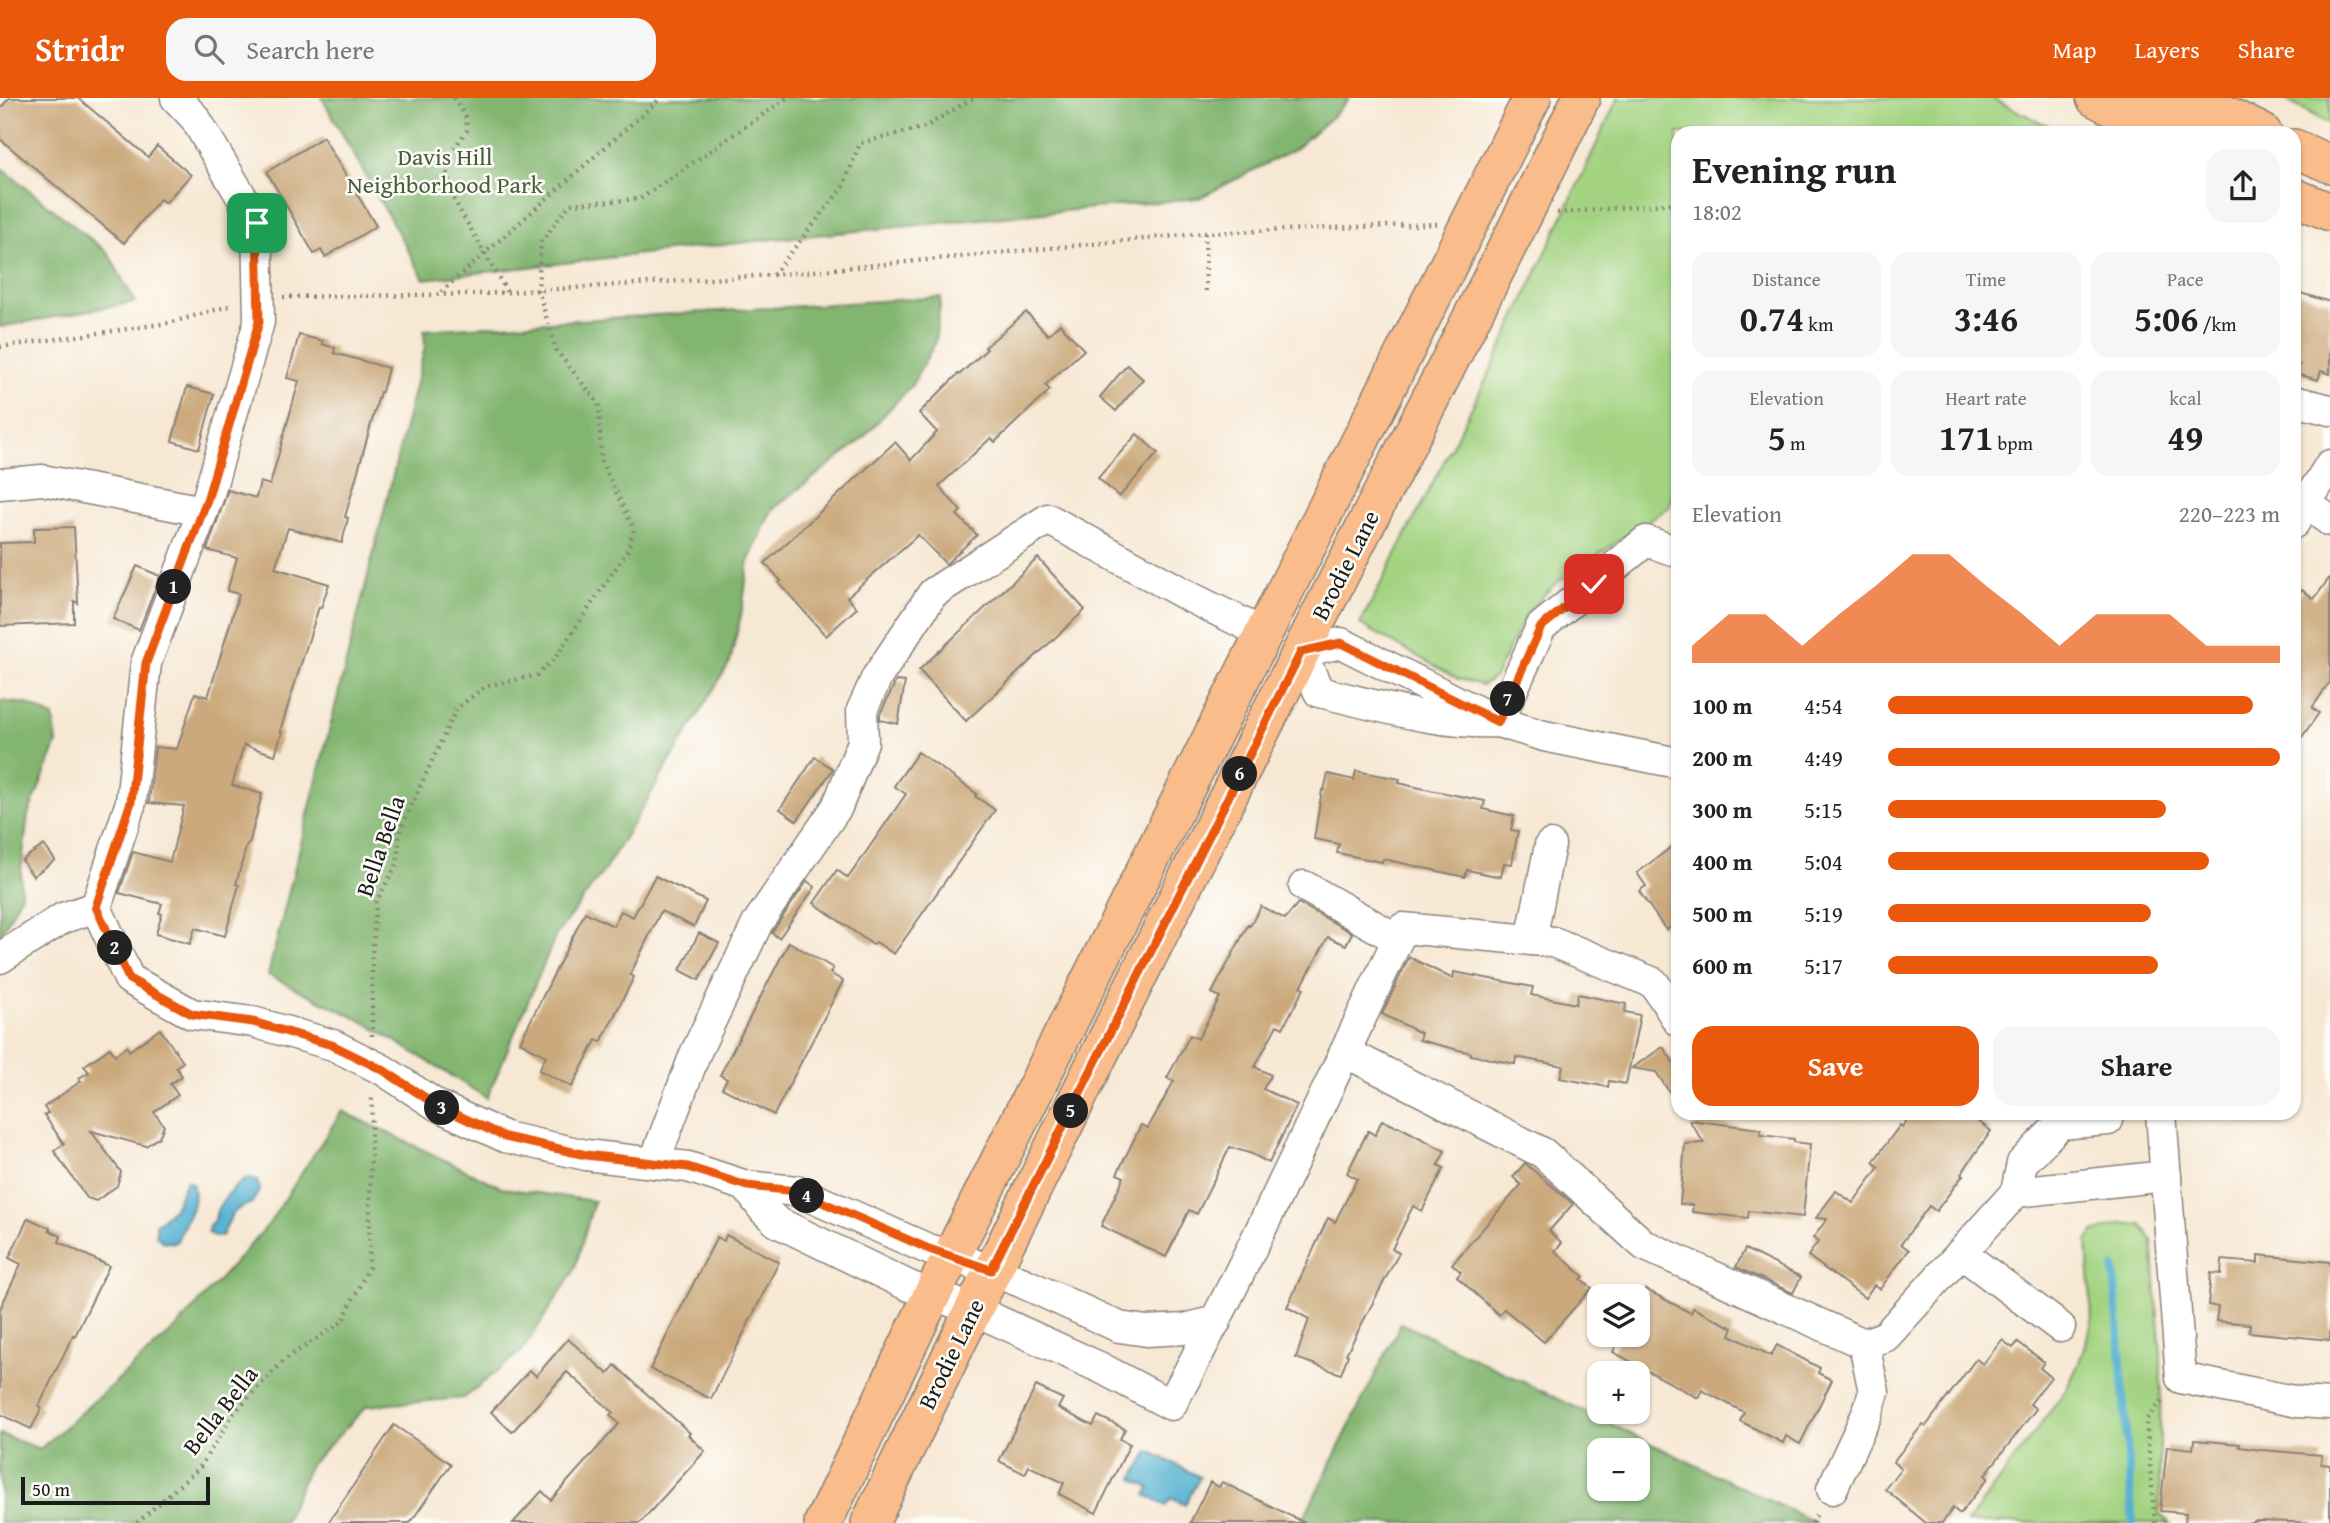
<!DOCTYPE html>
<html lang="en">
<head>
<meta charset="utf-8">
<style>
  body { margin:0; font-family:"Gentium Book Plus",serif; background:#f6f6f6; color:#222; height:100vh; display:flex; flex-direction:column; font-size:26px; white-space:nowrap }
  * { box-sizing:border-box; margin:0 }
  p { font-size:23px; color:#767676 }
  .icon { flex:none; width:38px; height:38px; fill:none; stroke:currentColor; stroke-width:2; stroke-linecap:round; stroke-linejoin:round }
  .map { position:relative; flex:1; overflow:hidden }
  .sheet { position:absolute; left:1671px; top:28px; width:630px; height:994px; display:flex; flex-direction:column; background:#fff; border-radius:21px; box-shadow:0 2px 5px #0004 }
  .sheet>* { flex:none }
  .tools { position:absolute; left:1587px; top:1186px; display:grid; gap:14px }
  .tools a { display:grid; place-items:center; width:63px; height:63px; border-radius:14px; background:#fff; box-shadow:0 2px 5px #0004; font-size:35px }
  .scale { position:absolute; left:21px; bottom:18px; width:189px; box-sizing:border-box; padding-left:7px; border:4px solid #1c1c1c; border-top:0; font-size:19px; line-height:24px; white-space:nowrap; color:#1c1c1c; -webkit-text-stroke:5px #fdfcf7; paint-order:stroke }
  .pin { position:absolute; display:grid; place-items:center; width:60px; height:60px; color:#fff; margin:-30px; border-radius:14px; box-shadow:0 4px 10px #0006 }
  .km { position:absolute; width:35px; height:35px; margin:-18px; border-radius:50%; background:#222; color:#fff; font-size:19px; line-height:35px; text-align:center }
  .round { display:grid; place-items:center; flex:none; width:74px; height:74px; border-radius:21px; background:#f6f6f6 }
  .summary { display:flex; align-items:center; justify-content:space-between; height:119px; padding:0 21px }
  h1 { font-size:38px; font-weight:800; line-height:52px }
  .figures { display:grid; grid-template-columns:repeat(3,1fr); gap:10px; height:119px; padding:7px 21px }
  .figures div { display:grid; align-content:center; border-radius:18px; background:#f6f6f6; text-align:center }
  .figures b { font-size:35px; font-weight:800 }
  .figures small { font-size:19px; font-weight:400 }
  .figures p { font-size:19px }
  .chart { height:196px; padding:14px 21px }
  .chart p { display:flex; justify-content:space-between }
  .chart svg { width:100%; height:126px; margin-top:7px; fill:#ea580c; opacity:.7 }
  .action { display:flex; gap:14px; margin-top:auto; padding:14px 21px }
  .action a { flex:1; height:80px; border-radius:21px; background:#ea580c; color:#fff; font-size:28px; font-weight:800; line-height:80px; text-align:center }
  .action a+a { background:#f6f6f6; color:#222 }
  ul { padding:0 21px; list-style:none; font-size:23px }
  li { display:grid; grid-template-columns:112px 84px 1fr; align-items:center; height:52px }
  li i { height:18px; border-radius:9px; background:#ea580c }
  header { display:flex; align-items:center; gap:42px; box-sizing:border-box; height:98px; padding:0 35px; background:#ea580c; color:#fff }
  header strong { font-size:33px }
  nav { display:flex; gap:38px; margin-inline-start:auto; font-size:24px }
  .search { width:490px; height:63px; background:#f6f6f6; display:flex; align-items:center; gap:18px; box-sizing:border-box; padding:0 24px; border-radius:21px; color:#767676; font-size:26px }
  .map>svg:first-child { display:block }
  .green { fill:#a3d381; stroke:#60784e; stroke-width:2 }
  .forest { fill:#82b56f; stroke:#4f6846; stroke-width:2; fill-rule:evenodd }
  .water { fill:#52b1d1; stroke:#376676; stroke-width:2 }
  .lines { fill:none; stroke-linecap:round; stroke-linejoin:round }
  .stream { stroke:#52b1d1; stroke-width:8 }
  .building { fill:#cba97c }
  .minor-casing { stroke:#8a8278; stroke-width:33 }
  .major-casing { stroke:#8a8278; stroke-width:40 }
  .path { stroke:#8a8278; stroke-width:4.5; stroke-dasharray:2 5; stroke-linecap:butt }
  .minor { stroke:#fff; stroke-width:30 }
  .major { stroke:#f9bc8a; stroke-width:37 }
  .route-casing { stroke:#fff; stroke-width:14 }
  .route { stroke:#ea580c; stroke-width:9 }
  .labels { text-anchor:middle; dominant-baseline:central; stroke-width:5; stroke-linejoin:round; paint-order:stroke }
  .park-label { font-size:24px; fill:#4b5c3f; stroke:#fdfcf7 }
  .street-label { font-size:24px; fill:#1c1c1c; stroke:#fdfcf7 }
</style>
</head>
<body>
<header>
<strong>Stridr</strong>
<div class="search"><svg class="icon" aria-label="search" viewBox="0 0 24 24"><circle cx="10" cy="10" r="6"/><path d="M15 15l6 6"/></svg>Search here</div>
<nav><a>Map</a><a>Layers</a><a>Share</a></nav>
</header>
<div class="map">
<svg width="2330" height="1425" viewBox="0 0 2330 1425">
  <rect width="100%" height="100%" fill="#fdfcf7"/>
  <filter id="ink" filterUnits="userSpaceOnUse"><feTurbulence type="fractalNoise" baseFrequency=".0143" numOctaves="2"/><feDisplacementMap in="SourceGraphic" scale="14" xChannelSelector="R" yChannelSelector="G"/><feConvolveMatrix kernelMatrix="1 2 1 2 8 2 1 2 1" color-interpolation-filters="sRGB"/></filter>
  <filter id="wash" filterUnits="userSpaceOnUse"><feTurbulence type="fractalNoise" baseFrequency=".00686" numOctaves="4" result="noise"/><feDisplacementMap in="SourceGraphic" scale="28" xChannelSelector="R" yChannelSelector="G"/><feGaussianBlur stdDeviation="1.57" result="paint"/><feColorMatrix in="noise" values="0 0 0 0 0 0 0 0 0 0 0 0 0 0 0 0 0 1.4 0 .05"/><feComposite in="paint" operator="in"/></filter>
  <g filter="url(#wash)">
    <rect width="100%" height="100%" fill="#f7e8d4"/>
    <g class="green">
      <polygon points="1618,0 1991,0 2063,35 1678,35 1678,380 1669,409 1556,485 1528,513 1495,579 1482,587 1458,581 1360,526 1490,274"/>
      <polygon points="2282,0 2330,0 2330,26"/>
      <polygon points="2124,1125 2141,1127 2152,1142 2161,1259 2159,1416 2170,1425 1967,1425 2066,1292 2079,1265 2092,1224 2087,1143 2094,1134"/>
    </g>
    <g class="forest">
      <polygon points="322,0 1349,0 1336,15 1295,51 1199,100 774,141 424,181"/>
      <polygon points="0,69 108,155 135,204 0,229"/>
      <polygon points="941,199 935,245 912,287 860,343 772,412 749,462 742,512 730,564 606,770 556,837 487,1000 364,924 268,877 425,249 424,232"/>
      <polygon points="0,603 27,606 53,619 57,645 28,717 21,773 21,797 3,833 0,836"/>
      <polygon points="342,1013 503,1090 594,1103 574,1173 523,1252 464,1300 367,1308 309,1368 284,1425 0,1425 0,1336 40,1351 177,1229 268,1127"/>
      <path d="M1401 1225 1816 1425H1301ZM1600 1353H1638V1391H1600Z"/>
    </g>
    <g class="water">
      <path d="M249 1080 257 1083 260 1091 252 1105 241 1109 232 1116 222 1138H213L208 1134 209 1128C215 1122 215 1121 217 1113 220 1104 238 1083 249 1080Z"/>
      <path d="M186 1083 192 1085C197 1103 190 1115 183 1129 179 1136 180 1140 175 1145L162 1143 156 1137V1127L174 1110Z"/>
      <polygon points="1149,1353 1200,1379 1185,1407 1171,1400 1166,1408 1146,1397 1150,1390 1133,1381"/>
    </g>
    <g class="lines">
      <polyline class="stream" points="2114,1170 2133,1425"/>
    </g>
    <g id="blocks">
      <g class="building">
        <polygon points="9,0 78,0 148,59 157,48 191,77 165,105 160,101 124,145 0,41 0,11"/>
        <polygon points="323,39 376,128 325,159 321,152 314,156 267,74"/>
        <polygon points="2294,193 2330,204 2330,276 2321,273 2318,282 2297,276 2300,267 2294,266"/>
        <polygon points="1026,214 1048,237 1060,226 1084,252 1045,287 1050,292 995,344 991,340 939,388 961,413 957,417 977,437 946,466 918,437 847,499 857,510 826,538 779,485 781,483 765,465 895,344 911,362 937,334 919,315 958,276 959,277 987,251 985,249"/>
        <polygon points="299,237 323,243 322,246 335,250 334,255 388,270 382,294 380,294 345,419 348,420 342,445 288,430 275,470 329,486 321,510 319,509 280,633 282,634 275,657 244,647 232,687 262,696 249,746 247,746 236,786 239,787 225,838 195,830 190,846 156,836 162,816 159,815 162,806 119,795 133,754 170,764 184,708 149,705 155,649 177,651 195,595 208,599 239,496 227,493 237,460 207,452 228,392 256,400 260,384 270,387 299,283 287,280"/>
        <polygon points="1127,267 1143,281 1116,313 1100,299"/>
        <polygon points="187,289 214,296 199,351 172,343"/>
        <polygon points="1137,336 1158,355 1119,399 1098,380"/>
        <polygon points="74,429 78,505 74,503 74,525 0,528 0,445 34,444 34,430"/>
        <polygon points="1038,460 1085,512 966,623 919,572"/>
        <polygon points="137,468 160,478 139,532 113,521"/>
        <polygon points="2330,479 2330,584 2312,610 2319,615 2294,650 2294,502 2302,492 2314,501"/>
        <polygon points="896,583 905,584 898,626 880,622 880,616"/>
        <polygon points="918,654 977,696 975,698 995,712 894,856 876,844 873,847 814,805 837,772 848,780 906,696 894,688"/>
        <polygon points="815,659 833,671 797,723 780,711"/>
        <polygon points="1356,673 1400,681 1399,685 1420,690 1485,703 1483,711 1514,718 1511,732 1518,733 1512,766 1504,765 1501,779 1467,772 1465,779 1383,761 1382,764 1337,755 1339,746 1314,741 1322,692 1324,692 1328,676 1354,682"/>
        <polygon points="1678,744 1678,824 1666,832 1639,793 1646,788 1637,775"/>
        <polygon points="44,747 55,762 33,778 22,762"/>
        <polygon points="655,778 706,803 694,829 661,813 630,877 634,879 601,944 596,942 572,989 539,972 546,958 520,944 585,814 613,828 621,813 633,819"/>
        <polygon points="807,783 815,789 779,840 772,835 773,833"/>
        <polygon points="1298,805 1352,835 1346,847 1328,839 1301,889 1304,890 1283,930 1277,927 1255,969 1271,977 1263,991 1297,1007 1269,1065 1252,1056 1230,1049 1197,1116 1189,1112 1166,1159 1101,1128 1124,1079 1117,1076 1141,1027 1148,1030 1174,983 1167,980 1190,937 1198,941 1220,899 1212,895 1248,827 1250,828 1261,808 1285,821"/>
        <polygon points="699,835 719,845 699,882 680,872"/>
        <polygon points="789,844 833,870 830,875 843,883 774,1017 722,990 727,981 720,977"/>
        <polygon points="1409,859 1453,881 1454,874 1533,889 1531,897 1576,906 1578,896 1626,906 1625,914 1640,917 1626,986 1609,983 1608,989 1560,980 1563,968 1516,959 1515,966 1471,957 1471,955 1419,942 1421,935 1382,916"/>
        <polygon points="160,931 183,964 176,969 182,978 170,986 178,997 154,1014 164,1028 159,1039 146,1048 91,1033 121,1074 117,1088 96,1103 87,1100 54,1053 64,1046 44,1017 48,1015 44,1009 81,983 79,980 89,974 84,968 110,950 115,957 127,948 129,953"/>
        <polygon points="1663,949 1678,971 1678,1007 1656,974 1632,970"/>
        <polygon points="1913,1015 1967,1015 1991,1033 1961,1076 1963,1077 1936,1113 1929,1108 1901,1146 1909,1152 1880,1191 1874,1187 1865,1200 1808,1158 1818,1144 1813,1140 1827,1121 1816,1120 1836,1093 1853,1105 1879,1069 1873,1064 1900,1027 1902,1029"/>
        <polygon points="1382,1022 1397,1029 1398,1028 1445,1053 1438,1067 1444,1070 1422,1113 1413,1108 1392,1151 1399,1155 1346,1256 1348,1257 1341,1276 1296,1260 1309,1221 1287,1209 1328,1120 1335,1124 1357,1081 1347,1075 1368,1033 1375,1037"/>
        <polygon points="1689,1022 1761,1031 1760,1037 1794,1041 1794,1044 1810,1046 1803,1119 1749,1113 1748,1120 1692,1114 1693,1107 1680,1106 1685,1046 1704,1045"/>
        <polygon points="1525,1065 1573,1106 1549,1133 1562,1145 1555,1153 1584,1179 1581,1181 1592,1190 1544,1244 1504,1211 1499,1217 1457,1179 1461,1174 1452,1166 1521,1087 1513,1079"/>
        <polygon points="28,1120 50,1130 49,1132 61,1138 59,1144 109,1168 75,1238 73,1237 39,1308 42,1310 31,1331 0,1316 0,1211 21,1166 9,1160"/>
        <polygon points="726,1137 779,1164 711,1301 650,1271 717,1139 724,1143"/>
        <polygon points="1745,1151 1801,1179 1793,1195 1736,1169"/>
        <polygon points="2258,1157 2330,1164 2330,1242 2249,1234 2250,1226 2216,1223 2218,1209 2208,1207 2211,1175 2221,1176 2222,1162 2258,1165"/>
        <polygon points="1645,1191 1691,1215 1693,1210 1733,1230 1730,1237 1771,1258 1777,1247 1820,1270 1818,1275 1832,1282 1800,1346 1786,1338 1783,1345 1740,1323 1744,1314 1702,1292 1698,1300 1613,1254 1621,1237 1638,1237 1638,1205"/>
        <polygon points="568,1241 608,1276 615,1267 690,1335 688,1337 705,1353 640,1425 513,1425 542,1393 551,1402 619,1326 610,1317 613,1314 567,1274 512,1334 491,1314 530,1272 536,1278"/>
        <polygon points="2002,1242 2013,1250 2018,1244 2044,1264 2040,1270 2051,1279 2030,1306 2036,1311 1985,1377 1988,1380 1960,1416 1953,1410 1942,1425 1926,1425 1885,1391 1901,1370 1893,1364 1923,1326 1926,1328 1976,1261 1983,1266"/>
        <polygon points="1036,1288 1063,1301 1058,1310 1093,1328 1098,1318 1125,1331 1120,1341 1130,1346 1096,1415 1059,1396 1064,1385 1029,1368 1025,1376 999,1363"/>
        <polygon points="394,1327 451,1366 410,1425 328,1425"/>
        <polygon points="2194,1342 2240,1346 2239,1349 2261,1352 2322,1357 2321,1366 2330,1367 2330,1425 2254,1423 2253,1425 2185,1425 2186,1415 2160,1413 2167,1348 2193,1351"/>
        <polygon points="1210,1384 1219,1389 1222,1384 1305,1425 1190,1425"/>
      </g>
    </g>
  </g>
  <g filter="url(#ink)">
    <use href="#blocks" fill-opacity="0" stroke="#8a8278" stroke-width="2"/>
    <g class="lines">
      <defs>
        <g id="minor">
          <polyline points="2294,303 2330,312"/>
          <polyline points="0,386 42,382 203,413"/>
          <polyline points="2306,405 2330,423"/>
          <polyline points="2294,425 2330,367"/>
          <path d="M1498 624C1438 627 1377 607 1319 594L1301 554 1341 545 1498 624 1544 638 1678 665"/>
          <polyline points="1498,624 1541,529 1646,443 1678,454"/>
          <polyline points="1304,788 1397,841"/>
          <polyline points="96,809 129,881 192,916 253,924 333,947 383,972 438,1008 505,1039 586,1057 688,1069 746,1088 797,1093 928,1151 952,1158 1021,1184 1119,1229 1147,1233 1184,1231 1216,1223"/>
          <polyline points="96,809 131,704 146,565 208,399 259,224 257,125 195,20 176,0"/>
          <polyline points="1531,842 1550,747"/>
          <polyline points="0,860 63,820 96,809"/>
          <polyline points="1345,954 1543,1055 1644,1147 1864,1246 1886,1238 2016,1094 2166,1078"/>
          <polyline points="2161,1015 2181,1280 2298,1304 2330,1306"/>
          <polyline points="654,1065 695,956 758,824 837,709 863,644 862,612 877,579 933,495 1048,421 1192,500 1263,535"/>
          <path d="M746 1088 764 1112 777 1124 909 1188 972 1211 1101 1270 1171 1307C1255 1152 1327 991 1403 830L1553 844 1654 885 1678 923"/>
          <polyline points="2016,1094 2022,1065 2060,1026 2108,1022"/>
          <polyline points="1961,1155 2060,1229"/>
          <polyline points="1832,1391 1867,1316 1874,1294 1864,1246"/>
        </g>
        <g id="major">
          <polyline points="2095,0 2156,31"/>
          <path d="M2135 0C2160 12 2190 33 2215 11"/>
          <polyline points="2195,1 2263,35"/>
          <polyline points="2294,50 2330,66"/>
          <polyline points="2294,99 2330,114"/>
          <polyline points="823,1425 932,1197 1532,0"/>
          <path d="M870 1425C1013 1127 1161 831 1310 536 1401 357 1494 180 1581 0"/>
        </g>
      </defs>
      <use href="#minor" class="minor-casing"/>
      <use href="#major" class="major-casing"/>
      <g class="path">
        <polyline points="454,0 466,20 467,32 446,62 450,95 507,194"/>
        <polyline points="1557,115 1678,105"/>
        <polyline points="1205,135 1206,194"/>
        <polyline points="773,177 843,89 860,45 925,29 973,0"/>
        <polyline points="441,194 661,0"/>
        <polyline points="283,199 481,196 772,177 1205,135 1437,126"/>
        <polyline points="0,249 169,225 233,207"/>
        <polyline points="372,938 372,858 376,804 397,766 400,732 456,611 486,588 537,577 555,560 628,452 634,431 601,363 599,306 556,252 538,192 541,144 570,106 640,101 787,0"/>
        <polyline points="137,1425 200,1369 234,1315 284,1262 342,1224 369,1169 372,996"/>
        <polyline points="1812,1425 1818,1414"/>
        <polyline points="2155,1425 2146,1322 2165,1299"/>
      </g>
      <use href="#minor" class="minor"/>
      <use href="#major" class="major"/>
    </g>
  </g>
  <g class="lines" filter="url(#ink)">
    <defs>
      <polyline id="route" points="257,125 259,224 208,399 146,565 131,704 96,809 129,881 192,916 253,924 332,947 383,972 438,1008 505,1039 586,1057 688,1069 747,1088 797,1093 929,1151 991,1172 1301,554 1341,545 1498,624 1541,529 1594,486"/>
    </defs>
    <use href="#route" class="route-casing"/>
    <use href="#route" class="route"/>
  </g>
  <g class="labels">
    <g class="park-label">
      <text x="445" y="58">Davis Hill<tspan x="445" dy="28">Neighborhood Park</tspan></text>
    </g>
    <g class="street-label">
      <text transform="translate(1345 467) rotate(-63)">Brodie Lane</text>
      <text transform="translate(380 748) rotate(-71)">Bella Bella</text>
      <text transform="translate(951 1256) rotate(-64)">Brodie Lane</text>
      <text transform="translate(220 1312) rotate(-52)">Bella Bella</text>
    </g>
  </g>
</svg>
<div class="tools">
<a><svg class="icon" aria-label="layers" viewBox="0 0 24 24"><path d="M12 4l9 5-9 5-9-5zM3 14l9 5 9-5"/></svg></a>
<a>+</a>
<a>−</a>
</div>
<div class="scale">50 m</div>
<div class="pin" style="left:257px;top:125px;background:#1e9e55"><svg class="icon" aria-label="arrive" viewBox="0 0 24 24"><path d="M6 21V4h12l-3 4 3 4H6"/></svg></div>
<div class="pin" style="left:1594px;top:486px;background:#d93025"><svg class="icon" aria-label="check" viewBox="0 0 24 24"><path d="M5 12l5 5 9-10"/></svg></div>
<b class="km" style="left:174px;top:489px">1</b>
<b class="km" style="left:115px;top:850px">2</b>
<b class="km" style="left:442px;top:1010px">3</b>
<b class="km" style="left:807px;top:1098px">4</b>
<b class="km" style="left:1071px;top:1013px">5</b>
<b class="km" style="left:1240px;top:676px">6</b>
<b class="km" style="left:1508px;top:601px">7</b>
<section class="sheet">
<div class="summary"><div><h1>Evening run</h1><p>18:02</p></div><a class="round"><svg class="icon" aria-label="share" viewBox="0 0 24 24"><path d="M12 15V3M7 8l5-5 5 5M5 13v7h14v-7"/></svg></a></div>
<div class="figures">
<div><p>Distance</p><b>0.74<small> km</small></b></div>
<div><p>Time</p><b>3:46</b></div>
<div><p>Pace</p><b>5:06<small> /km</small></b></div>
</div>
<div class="figures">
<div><p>Elevation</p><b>5<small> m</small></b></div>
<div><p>Heart rate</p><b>171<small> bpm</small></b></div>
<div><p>kcal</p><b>49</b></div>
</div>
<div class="chart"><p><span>Elevation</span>220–223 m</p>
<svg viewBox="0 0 160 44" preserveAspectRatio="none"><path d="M0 44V38L10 27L20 27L30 38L40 27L50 17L60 6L70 6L80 17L90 27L100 38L110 27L120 27L130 27L140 38L150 38L160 38V44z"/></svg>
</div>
<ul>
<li><b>100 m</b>4:54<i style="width:93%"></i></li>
<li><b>200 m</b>4:49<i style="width:100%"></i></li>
<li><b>300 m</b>5:15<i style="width:71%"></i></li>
<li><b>400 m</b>5:04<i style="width:82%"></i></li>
<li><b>500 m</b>5:19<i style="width:67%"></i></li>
<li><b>600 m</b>5:17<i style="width:69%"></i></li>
</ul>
<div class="action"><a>Save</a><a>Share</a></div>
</section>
</div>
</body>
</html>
